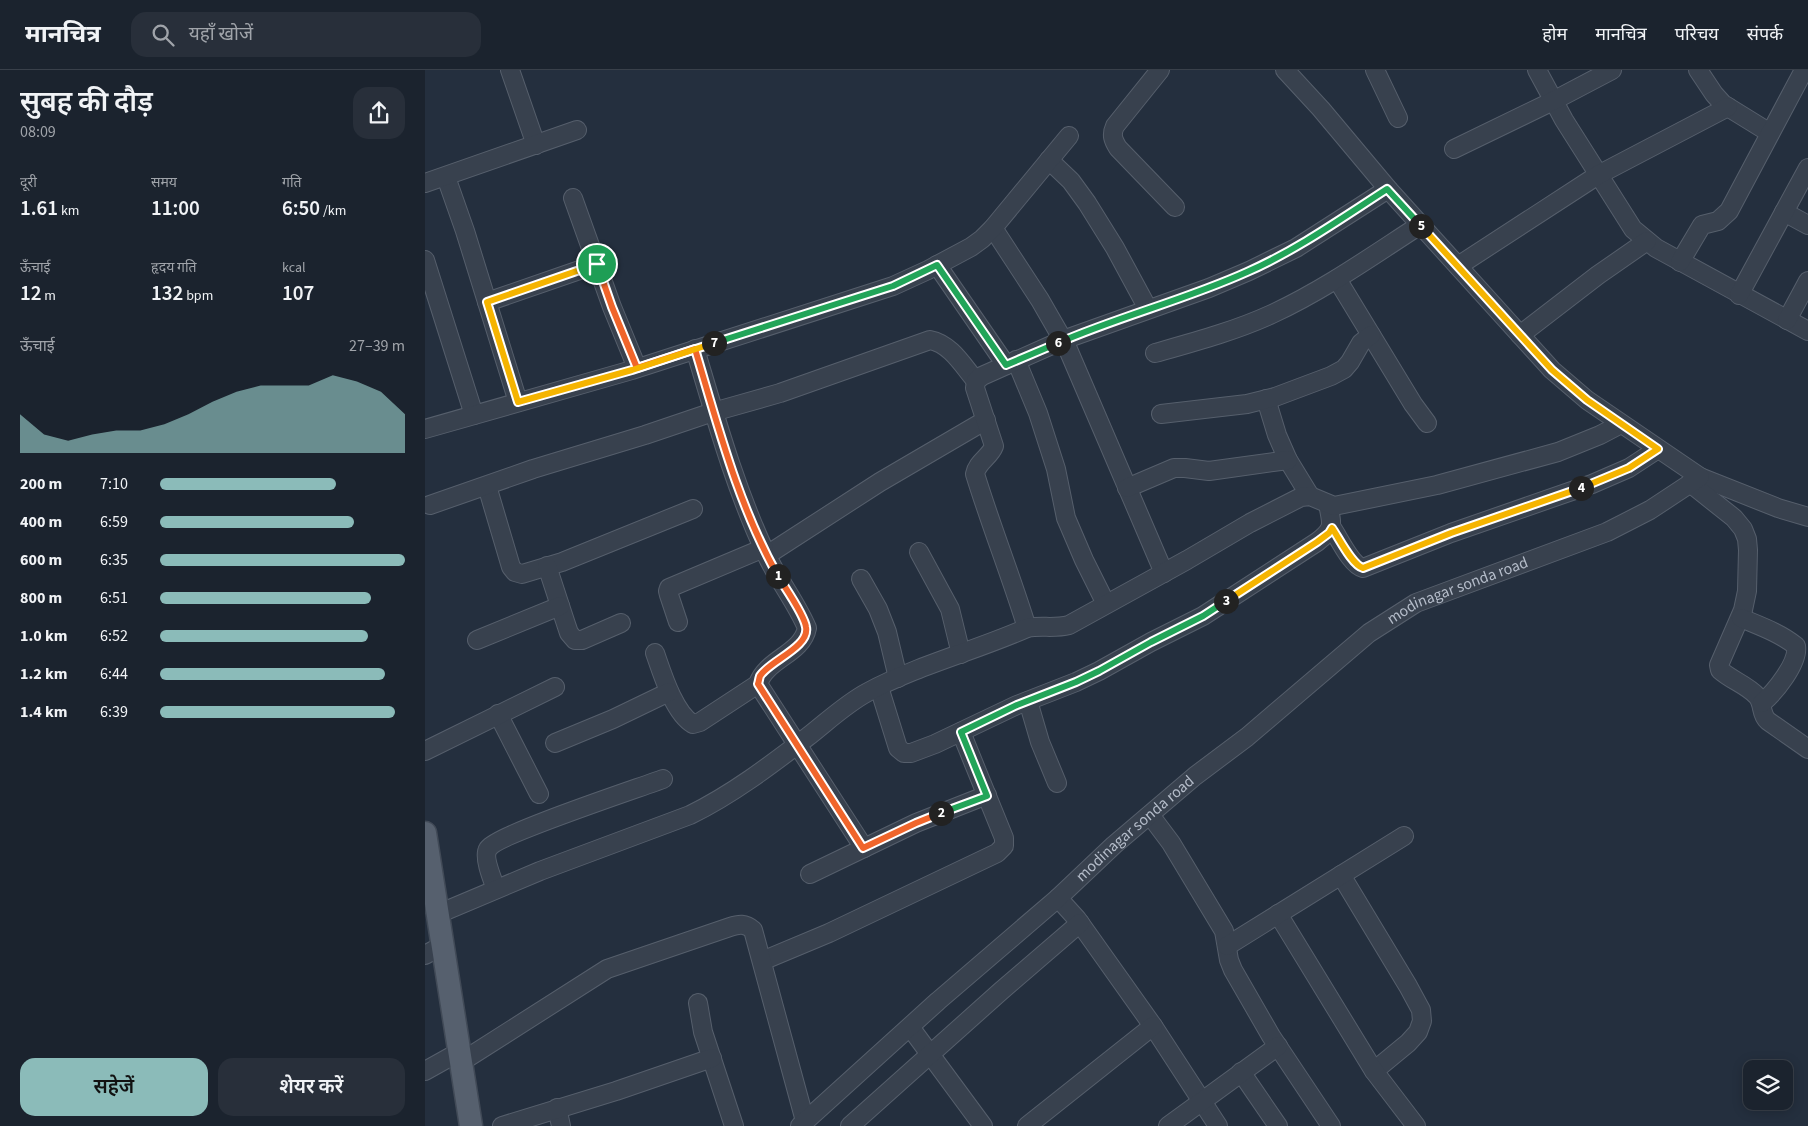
<!DOCTYPE html>
<html lang="hi">
<head>
<meta charset="utf-8">
<style>
  body { margin:0; font-family:"Source Sans 3","Noto Sans Devanagari",sans-serif; background:#282f3a; color:#f1f3f6; height:100vh; display:flex; flex-direction:column; font-size:19px; white-space:nowrap }
  * { box-sizing:border-box; margin:0 }
  p { font-size:16px; color:#a0a4aa }
  .icon { flex:none; width:28px; height:28px; fill:none; stroke:currentColor; stroke-width:2; stroke-linecap:round; stroke-linejoin:round }
  .map { position:relative; flex:1; overflow:hidden }
  .drawer { display:flex; flex-direction:column; background:#1b232e; width:425px }
  .drawer>* { flex:none }
  .fabs { position:absolute; left:1318px; top:990px; display:grid; gap:10px }
  .fabs a { display:grid; place-items:center; width:50px; height:50px; border-radius:10px; background:#1b232e; box-shadow:0 2px 12px #0003,0 0 0 1px #39404a; font-size:25px }
  .pin { position:absolute; display:grid; place-items:center; width:42px; height:42px; color:#fff; margin:-21px; border:2px solid #fff; border-radius:50%; box-shadow:0 1px 5px #0007 }
  .km { position:absolute; width:25px; height:25px; margin:-12px; border-radius:50%; background:#222; color:#fff; font-size:14px; line-height:25px; text-align:center }
  .round { display:grid; place-items:center; flex:none; width:52px; height:52px; border-radius:15px; background:#282f3a }
  .headline { display:flex; align-items:center; justify-content:space-between; height:85px; padding:0 20px }
  h1 { font-size:28px; font-weight:600; line-height:38px }
  .figures { display:grid; grid-template-columns:repeat(3,1fr); gap:8px; height:85px; padding:5px 20px }
  .figures div { display:grid; align-content:center }
  .figures b { font-size:21px; font-weight:600 }
  .figures small { font-size:14px; font-weight:400 }
  .figures p { font-size:14px }
  .chart { height:140px; padding:10px 20px }
  .chart p { display:flex; justify-content:space-between }
  .chart svg { width:100%; height:90px; margin-top:5px; fill:#8bbbb9; opacity:.7 }
  .action { display:flex; gap:10px; margin-top:auto; padding:10px 20px }
  .action a { flex:1; height:58px; border-radius:15px; background:#8bbbb9; color:#111; font-size:20px; font-weight:600; line-height:58px; text-align:center }
  .action a+a { background:#282f3a; color:#f1f3f6 }
  ul { padding:0 20px; list-style:none; font-size:16px }
  li { display:grid; grid-template-columns:80px 60px 1fr; align-items:center; height:38px }
  li i { height:12px; border-radius:6px; background:#8bbbb9 }
  header { display:flex; align-items:center; gap:30px; box-sizing:border-box; height:70px; padding:0 25px; background:#1b232e; border-bottom:1px solid #39404a }
  header strong { font-size:24px }
  nav { display:flex; gap:28px; margin-inline-start:auto; font-size:18px }
  .search { width:350px; height:45px; background:#282f3a; display:flex; align-items:center; gap:12px; box-sizing:border-box; padding:0 18px; border-radius:15px; color:#a0a4aa; font-size:19px }
  main { display:flex; flex:1; min-height:0 }
  .map>svg:first-child { display:block }
  .lines { fill:none; stroke-linecap:round; stroke-linejoin:round }
  .minor-casing { stroke:#565f6c; stroke-width:20 }
  .major-casing { stroke:#414a57; stroke-width:25 }
  .minor { stroke:#38414e; stroke-width:18 }
  .major { stroke:#56606e; stroke-width:22 }
  .split-1-casing { stroke:#fff; stroke-width:10 }
  .split-2-casing { stroke:#fff; stroke-width:10 }
  .split-3-casing { stroke:#fff; stroke-width:10 }
  .split-4-casing { stroke:#fff; stroke-width:10 }
  .split-5-casing { stroke:#fff; stroke-width:10 }
  .split-6-casing { stroke:#fff; stroke-width:10 }
  .split-7-casing { stroke:#fff; stroke-width:10 }
  .split-8-casing { stroke:#fff; stroke-width:10 }
  .split-1 { stroke:#f0652b; stroke-width:6 }
  .split-2 { stroke:#f0652b; stroke-width:6 }
  .split-3 { stroke:#22a559; stroke-width:6 }
  .split-4 { stroke:#f5b400; stroke-width:6 }
  .split-5 { stroke:#f5b400; stroke-width:6 }
  .split-6 { stroke:#22a559; stroke-width:6 }
  .split-7 { stroke:#22a559; stroke-width:6 }
  .split-8 { stroke:#f5b400; stroke-width:6 }
  .labels { text-anchor:middle; dominant-baseline:central; stroke-width:4; stroke-linejoin:round; paint-order:stroke }
  .street-label { font-size:16px; fill:#b4bcc9; stroke:#1d2633 }
</style>
</head>
<body>
<header>
<strong>मानचित्र</strong>
<div class="search"><svg class="icon" aria-label="search" viewBox="0 0 24 24"><circle cx="10" cy="10" r="6"/><path d="M15 15l6 6"/></svg>यहाँ खोजें</div>
<nav><a>होम</a><a>मानचित्र</a><a>परिचय</a><a>संपर्क</a></nav>
</header>
<main>
<section class="drawer">
<div class="headline"><div><h1>सुबह की दौड़</h1><p>08:09</p></div><a class="round"><svg class="icon" aria-label="share" viewBox="0 0 24 24"><path d="M12 15V3M7 8l5-5 5 5M5 13v7h14v-7"/></svg></a></div>
<div class="figures">
<div><p>दूरी</p><b>1.61<small> km</small></b></div>
<div><p>समय</p><b>11:00</b></div>
<div><p>गति</p><b>6:50<small> /km</small></b></div>
</div>
<div class="figures">
<div><p>ऊँचाई</p><b>12<small> m</small></b></div>
<div><p>हृदय गति</p><b>132<small> bpm</small></b></div>
<div><p>kcal</p><b>107</b></div>
</div>
<div class="chart"><p><span>ऊँचाई</span>27–39 m</p>
<svg viewBox="0 0 160 44" preserveAspectRatio="none"><path d="M0 44V25L10 35L20 38L30 35L40 33L50 33L60 30L70 25L80 19L90 14L100 11L110 11L120 11L130 6L140 9L150 14L160 25V44z"/></svg>
</div>
<ul>
<li><b>200 m</b>7:10<i style="width:72%"></i></li>
<li><b>400 m</b>6:59<i style="width:79%"></i></li>
<li><b>600 m</b>6:35<i style="width:100%"></i></li>
<li><b>800 m</b>6:51<i style="width:86%"></i></li>
<li><b>1.0 km</b>6:52<i style="width:85%"></i></li>
<li><b>1.2 km</b>6:44<i style="width:92%"></i></li>
<li><b>1.4 km</b>6:39<i style="width:96%"></i></li>
</ul>
<div class="action"><a>सहेजें</a><a>शेयर करें</a></div>
</section>
<div class="map">
<svg width="1383" height="1056" viewBox="0 0 1383 1056">
  <rect width="100%" height="100%" fill="#242f3e"/>
  <g class="lines">
    <defs>
      <g id="minor">
        <polyline points="85,0 111,75"/>
        <path d="M735 0 690 56C686 65 688 70 693 78L750 137"/>
        <polyline points="950,0 973,48"/>
        <polyline points="1112,0 1139,50 1208,159 1231,178 1383,261"/>
        <polyline points="1273,0 1289,24 1298,34 1345,63"/>
        <polyline points="1029,79 1128,31 1187,0"/>
        <polyline points="624,90 646,111 662,133 690,178 723,239"/>
        <polyline points="21,107 40,161 93,332"/>
        <polyline points="0,113 152,60"/>
        <polyline points="148,128 187,237 212,298"/>
        <polyline points="1359,142 1383,155"/>
        <polyline points="568,158 615,230 642,277 739,503"/>
        <polyline points="0,190 49,345"/>
        <polyline points="1255,192 1277,155 1293,151 1304,141 1379,0"/>
        <polyline points="512,195 581,295"/>
        <polyline points="1033,196 1173,105 1303,37"/>
        <polyline points="912,209 988,334 1002,353"/>
        <polyline points="1314,225 1383,98"/>
        <polyline points="62,232 172,194"/>
        <polyline points="1362,250 1383,211"/>
        <polyline points="1095,265 1173,205 1222,171"/>
        <path d="M270 279C291 349 310 418 341 484 353 510 371 532 382 558 377 584 341 589 333 614L439 778"/>
        <path d="M730 283C769 272 810 261 847 244 899 220 947 186 995 155"/>
        <polyline points="591,290 613,343 631,399 641,448 659,490 681,534"/>
        <polyline points="841,329 852,365 863,390 885,426"/>
        <polyline points="736,344 822,334 850,327 906,306 919,299 925,292 936,273 946,265"/>
        <polyline points="0,359 207,300 468,216 503,200 546,177 557,169 568,158 644,66"/>
        <polyline points="1275,407 1353,438 1383,447"/>
        <path d="M1265 413 1309 448 1318 459 1322 469 1323 480 1322 521 1318 540 1294 595 1295 600C1306 610 1322 615 1332 626 1339 634 1335 644 1343 651L1383 679"/>
        <polyline points="62,416 86,497 90,502 97,504 137,492 268,439"/>
        <polyline points="702,418 749,398 760,398 784,401 863,390"/>
        <path d="M5 435 108 399 220 365 288 342 355 323 505 270C526 274 538 296 551 311"/>
        <path d="M907 458C914 468 926 495 938 498L1026 463 1167 414 1204 398 1233 379"/>
        <polyline points="494,482 525,539 536,584"/>
        <polyline points="342,485 455,412 561,350"/>
        <polyline points="122,496 141,554 144,563 150,570 157,570 196,553"/>
        <polyline points="436,509 453,539 462,562 473,608"/>
        <path d="M1316 548C1335 556 1355 563 1371 576 1374 593 1349 623 1337 633"/>
        <polyline points="253,552 244,525 243,521 244,518 339,478"/>
        <path d="M602 558C586 506 566 456 550 404 552 392 565 387 569 376L550 318 551 311 557 306 638 270 784 218 824 201 871 178 963 119"/>
        <polyline points="52,570 135,536"/>
        <path d="M230 583C237 603 249 643 268 654L275 652 333 614"/>
        <path d="M454 617 473 678 479 683H486L510 674 592 635 651 612 674 601 726 572 778 546 892 472C910 458 907 455 903 434"/>
        <polyline points="603,631 615,672 632,713"/>
        <polyline points="73,644 114,724"/>
        <polyline points="130,673 188,649 244,622"/>
        <polyline points="0,681 130,617"/>
        <polyline points="725,745 746,773 799,861 804,890 808,900 846,966 906,1056"/>
        <polyline points="385,804 491,753 562,725"/>
        <polyline points="916,805 983,916 996,940 997,951 993,962 983,973 949,1001"/>
        <path d="M71 819C68 811 58 787 63 779 71 765 214 718 238 709"/>
        <polyline points="633,828 652,849 728,956 793,1056"/>
        <path d="M13 844 115 801 265 745C308 724 347 694 385 665 404 650 422 633 443 622 493 595 550 581 602 558 617 555 628 559 644 555L762 490 825 453 876 427 885 426 909 436 1012 415 1133 382 1175 365 1196 354"/>
        <polyline points="853,844 949,1001 991,1056"/>
        <polyline points="802,876 979,766"/>
        <polyline points="0,885 18,875"/>
        <polyline points="337,891 404,863 572,783 579,776 579,768 536,662"/>
        <polyline points="273,933 278,962 309,1056"/>
        <polyline points="485,957 558,1056"/>
        <path d="M36 992 182 899 305 857C314 854 320 853 328 860L380 1051"/>
        <polyline points="0,1001 34,982"/>
        <polyline points="816,1002 853,1056"/>
        <polyline points="132,1038 136,1056"/>
        <polyline points="77,1056 191,1021 287,988"/>
        <path id="s1" d="M375 1056 513 931 633 828 689 775 770 706 822 667 944 563 991 533 1182 462 1225 440 1275 407 1162 330 1127 300 963 119 896 39 860 0"/>
        <polyline points="425,1056 576,921 655,853"/>
        <polyline points="602,1056 728,956"/>
        <polyline points="743,1056 853,976"/>
      </g>
      <polyline id="major" points="0,763 46,1056"/>
    </defs>
    <use href="#minor" class="minor-casing"/>
    <use href="#major" class="major-casing"/>
    <use href="#minor" class="minor"/>
    <use href="#major" class="major"/>
  </g>
  <g class="lines">
    <defs>
      <path id="split-1" d="M172 194 187 237 212 298 270 279C293 356 313 435 353 506"/>
      <path id="split-2" d="M353 506C360 518 379 544 381 557 385 577 344 591 335 606 334 609 334 611 333 614L438 778 491 753 516 743"/>
      <polyline id="split-3" points="516,743 562,726 536,662 592,635 651,612 674,601 726,572 778,546 801,531"/>
      <path id="split-4" d="M801 531 892 472 904 463 907 458C914 468 927 495 938 498L1026 463 1156 418"/>
      <polyline id="split-5" points="996,156 1127,300 1162,330 1233,379 1204,398 1156,418"/>
      <path id="split-6" d="M633 273C695 246 760 230 822 202 872 180 917 148 962 119L996 156"/>
      <polyline id="split-7" points="289,273 468,216 512,195 581,295 633,273"/>
      <polyline id="split-8" points="172,194 62,232 93,332 207,300 289,273"/>
    </defs>
    <use href="#split-1" class="split-1-casing"/>
    <use href="#split-2" class="split-2-casing"/>
    <use href="#split-3" class="split-3-casing"/>
    <use href="#split-4" class="split-4-casing"/>
    <use href="#split-5" class="split-5-casing"/>
    <use href="#split-6" class="split-6-casing"/>
    <use href="#split-7" class="split-7-casing"/>
    <use href="#split-8" class="split-8-casing"/>
    <use href="#split-1" class="split-1"/>
    <use href="#split-2" class="split-2"/>
    <use href="#split-3" class="split-3"/>
    <use href="#split-4" class="split-4"/>
    <use href="#split-5" class="split-5"/>
    <use href="#split-6" class="split-6"/>
    <use href="#split-7" class="split-7"/>
    <use href="#split-8" class="split-8"/>
  </g>
  <g class="labels">
    <g class="street-label">
      <text stroke="none"><textPath href="#s1" startOffset="852">modinagar sonda road</textPath></text>
      <text stroke="none"><textPath href="#s1" startOffset="448">modinagar sonda road</textPath></text>
    </g>
  </g>
</svg>
<div class="fabs">
<a><svg class="icon" aria-label="layers" viewBox="0 0 24 24"><path d="M12 4l9 5-9 5-9-5zM3 14l9 5 9-5"/></svg></a>
</div>
<div class="pin" style="left:172px;top:194px;background:#1e9e55"><svg class="icon" aria-label="arrive" viewBox="0 0 24 24"><path d="M6 21V4h12l-3 4 3 4H6"/></svg></div>
<b class="km" style="left:353px;top:506px">1</b>
<b class="km" style="left:516px;top:743px">2</b>
<b class="km" style="left:801px;top:531px">3</b>
<b class="km" style="left:1156px;top:418px">4</b>
<b class="km" style="left:996px;top:156px">5</b>
<b class="km" style="left:633px;top:273px">6</b>
<b class="km" style="left:289px;top:273px">7</b>
</div>
</main>
</body>
</html>
